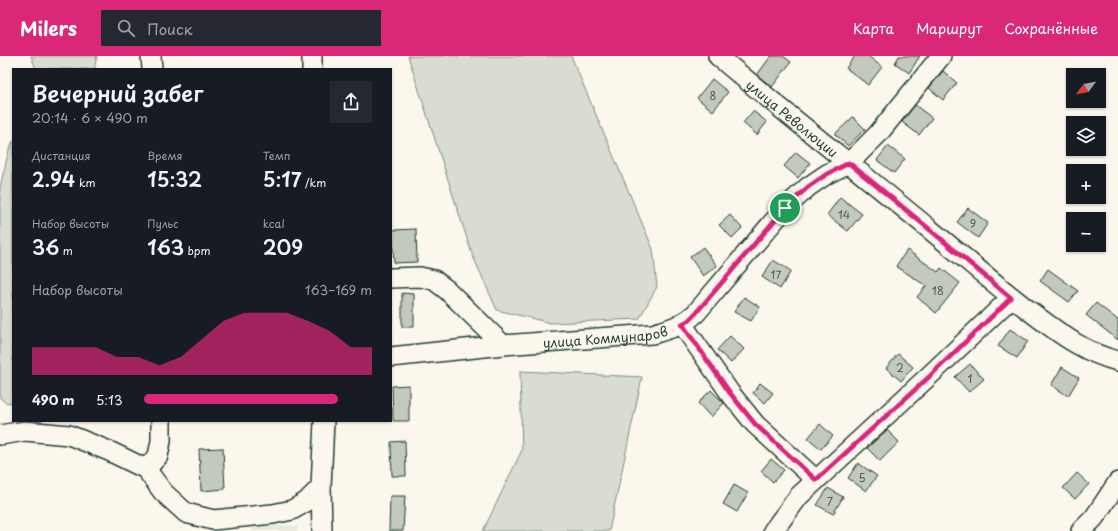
<!DOCTYPE html>
<html lang="ru">
<head>
<meta charset="utf-8">
<style>
  body { margin:0; font-family:"Playpen Sans",sans-serif; background:#242831; color:#f1f3f6; height:100vh; display:flex; flex-direction:column; font-size:15px; white-space:nowrap }
  * { box-sizing:border-box; margin:0 }
  p { font-size:13px; color:#9ea1a6 }
  .icon { flex:none; width:22px; height:22px; fill:none; stroke:currentColor; stroke-width:2; stroke-linecap:round; stroke-linejoin:round }
  .map { position:relative; flex:1; overflow:hidden }
  .details { position:absolute; left:12px; top:12px; width:380px; height:354px; display:flex; flex-direction:column; background:#171b24; border-radius:0px; box-shadow:0 1px 3px #0004 }
  .details>* { flex:none }
  .needle { width:26px; rotate:238deg }
  .buttons { position:absolute; left:1066px; top:12px; display:grid; gap:8px }
  .buttons a { display:grid; place-items:center; width:40px; height:40px; border-radius:0px; background:#171b24; box-shadow:0 1px 3px #0004; font-size:20px }
  .pin { position:absolute; display:grid; place-items:center; width:34px; height:34px; color:#fff; margin:-17px; border:2px solid #fff; border-radius:50%; box-shadow:0 1px 4px #0007 }
  .round { display:grid; place-items:center; flex:none; width:42px; height:42px; border-radius:0px; background:#242831 }
  .summary { display:flex; align-items:center; justify-content:space-between; height:68px; padding:0 20px }
  h1 { font-size:22px; font-weight:600; line-height:30px }
  .stats { display:grid; grid-template-columns:repeat(3,1fr); gap:6px; height:68px; padding:4px 20px }
  .stats div { display:grid; align-content:center }
  .stats b { font-size:20px; font-weight:600 }
  .stats small { font-size:11px; font-weight:400 }
  .stats p { font-size:11px }
  .chart { height:112px; padding:8px 20px }
  .chart p { display:flex; justify-content:space-between }
  .chart svg { width:100%; height:72px; margin-top:4px; fill:#db2777; opacity:.7 }
  ul { padding:0 20px; list-style:none; font-size:13px }
  li { display:grid; grid-template-columns:64px 48px 1fr; align-items:center; height:30px }
  li i { height:10px; border-radius:5px; background:#db2777 }
  header { display:flex; align-items:center; gap:24px; box-sizing:border-box; height:56px; padding:0 20px; background:#db2777; color:#fff }
  header strong { font-size:19px }
  nav { display:flex; gap:22px; margin-inline-start:auto; font-size:14px }
  .search { width:280px; height:36px; background:#242831; display:flex; align-items:center; gap:10px; box-sizing:border-box; padding:0 14px; border-radius:0px; color:#9ea1a6; font-size:15px }
  .map>svg:first-child { display:block }
  .built { fill:#eae9de }
  .green { fill:#dbdcd1; stroke:#7d8c82 }
  .building { fill:#c4c9be; stroke:#1f3d34 }
  .lines { fill:none; stroke-linecap:round; stroke-linejoin:round }
  .minor-casing { stroke:#1f3d34; stroke-width:22 }
  .minor { stroke:#fbf7ec; stroke-width:19 }
  .route-casing { stroke:#fff; stroke-width:8 }
  .route { stroke:#db2777; stroke-width:5 }
  .labels { text-anchor:middle; dominant-baseline:central; stroke-width:3; stroke-linejoin:round; paint-order:stroke }
  .number-label { font-size:11px; fill:#486056 }
  .street-label { font-size:13px; fill:#1f3d34; stroke:#fbf7ec }
</style>
</head>
<body>
<header>
<strong>Milers</strong>
<div class="search"><svg class="icon" aria-label="search" viewBox="0 0 24 24"><circle cx="10" cy="10" r="6"/><path d="M15 15l6 6"/></svg>Поиск</div>
<nav><a>Карта</a><a>Маршрут</a><a>Сохранённые</a></nav>
</header>
<div class="map">
<svg width="1118" height="475" viewBox="0 0 1118 475">
  <rect width="100%" height="100%" fill="#fbf7ec"/>
  <filter id="ink" filterUnits="userSpaceOnUse"><feTurbulence type="fractalNoise" baseFrequency=".025" numOctaves="2"/><feDisplacementMap in="SourceGraphic" scale="8" xChannelSelector="R" yChannelSelector="G"/><feConvolveMatrix kernelMatrix="1 2 1 2 8 2 1 2 1" color-interpolation-filters="sRGB"/></filter>
  <g filter="url(#ink)">
    <rect class="built" x="252" y="470" width="46" height="5"/>
    <g class="green">
      <polygon points="31,0 97,0 95,9 95,13 36,13"/>
      <polygon points="408,0 571,0 653,193 657,231 639,263 551,267 497,254 472,198"/>
      <polygon points="13,85 13,346 6,347 0,342 0,131 9,94"/>
      <polygon points="520,315 642,321 609,475 483,475 522,394"/>
    </g>
    <g class="building">
      <polygon points="771,0 783,0 791,6 772,31 757,19"/>
      <polygon points="855,0 868,0 882,11 868,29 846,12"/>
      <polygon points="899,0 920,0 909,17 895,7"/>
      <polygon points="943,15 957,27 943,44 929,32"/>
      <polygon points="712,23 728,36 713,55 697,42"/>
      <polygon points="915,49 932,62 919,79 902,66"/>
      <polygon points="753,55 767,66 757,79 743,67"/>
      <polygon points="853,61 865,73 848,90 835,78"/>
      <polygon points="888,90 905,103 894,117 877,104"/>
      <polygon points="796,96 810,107 798,122 784,110"/>
      <polygon points="840,141 862,158 848,175 827,159"/>
      <polygon points="968,152 988,167 978,182 957,166"/>
      <polygon points="730,159 742,172 732,182 719,169"/>
      <polygon points="416,173 417,206 394,207 392,174"/>
      <polygon points="703,191 717,210 703,220 690,201"/>
      <polygon points="907,194 938,216 941,212 960,227 936,257 917,241 926,230 896,210"/>
      <polygon points="773,204 791,215 780,233 762,221"/>
      <polygon points="1048,213 1078,235 1069,246 1040,225"/>
      <polygon points="402,237 414,238 414,271 402,271"/>
      <polygon points="744,241 760,251 751,265 734,256"/>
      <polygon points="1096,247 1118,264 1118,284 1086,259"/>
      <polygon points="1010,273 1028,285 1017,302 998,290"/>
      <polygon points="730,280 744,293 731,307 717,294"/>
      <polygon points="898,298 913,311 901,325 886,312"/>
      <polygon points="970,308 984,323 969,336 955,321"/>
      <polygon points="1062,311 1079,322 1068,340 1051,329"/>
      <polygon points="760,327 773,337 765,347 753,337"/>
      <polygon points="409,329 409,365 393,365 392,330"/>
      <polygon points="711,334 724,347 711,361 698,347"/>
      <polygon points="820,368 833,380 821,393 808,382"/>
      <polygon points="887,374 899,386 880,405 867,392"/>
      <polygon points="405,385 406,420 392,420 391,386"/>
      <polygon points="223,392 225,433 201,435 199,393"/>
      <polygon points="771,403 784,414 773,426 761,415"/>
      <polygon points="858,407 877,420 866,435 848,422"/>
      <polygon points="1077,417 1089,428 1075,443 1063,432"/>
      <polygon points="734,429 748,437 737,456 723,448"/>
      <polygon points="828,432 843,441 833,458 817,449"/>
      <polygon points="390,440 405,440 403,475 389,475"/>
    </g>
    <g class="lines">
      <defs>
        <g id="minor">
          <polyline points="151,0 152,13"/>
          <polyline points="312,0 312,13"/>
          <path id="s1" d="M718 0C788 60 862 117 933 176 969 205 1002 235 1039 262 1063 280 1088 298 1118 305"/>
          <polyline points="391,222 420,221 434,224 447,234 503,289"/>
          <polyline points="682,268 730,337 755,368 816,424"/>
          <path id="s2" d="M391 301 503 289 652 278C669 273 682 270 696 257L785 152 808 131 827 118 849 107 878 78 941 0"/>
          <polyline points="0,379 25,375 69,379 109,395 146,413 158,400 161,385 161,365"/>
          <polyline points="146,413 163,436 186,457 213,464 273,458 292,454 306,446 321,431"/>
          <polyline points="322,475 321,431 324,365"/>
          <polyline points="773,475 799,440 930,319 1011,242"/>
          <polyline points="1081,475 1094,462 1118,426"/>
        </g>
      </defs>
      <use href="#minor" class="minor-casing"/>
      <use href="#minor" class="minor"/>
    </g>
  </g>
  <g class="lines" filter="url(#ink)">
    <defs>
      <polygon id="route" points="849,107 934,177 1011,242 930,320 816,424 755,368 730,337 682,268 688,265 696,257 785,152 808,131 827,118"/>
    </defs>
    <use href="#route" class="route-casing"/>
    <use href="#route" class="route"/>
  </g>
  <g class="labels">
    <g class="number-label">
      <text x="713" y="39">8</text>
      <text x="844" y="158">14</text>
      <text x="973" y="167">9</text>
      <text x="776" y="218">17</text>
      <text x="938" y="234">18</text>
      <text x="900" y="311">2</text>
      <text x="970" y="322">1</text>
      <text x="862" y="421">5</text>
      <text x="830" y="445">7</text>
    </g>
    <g class="street-label">
      <text stroke="none"><textPath href="#s1" startOffset="97">улица Революции</textPath></text>
      <text stroke="none"><textPath href="#s2" startOffset="215">улица Коммунаров</textPath></text>
    </g>
  </g>
</svg>
<div class="buttons">
<a><svg class="needle" viewBox="-14 -14 28 28"><path d="M0-13l5 13h-10z" fill="#e53935"/><path d="M0 13l5-13h-10z" fill="#9ea1a6"/></svg></a>
<a><svg class="icon" aria-label="layers" viewBox="0 0 24 24"><path d="M12 4l9 5-9 5-9-5zM3 14l9 5 9-5"/></svg></a>
<a>+</a>
<a>−</a>
</div>
<div class="pin" style="left:785px;top:152px;background:#1e9e55"><svg class="icon" aria-label="arrive" viewBox="0 0 24 24"><path d="M6 21V4h12l-3 4 3 4H6"/></svg></div>
<section class="details">
<div class="summary"><div><h1>Вечерний забег</h1><p>20:14 · 6 × 490 m</p></div><a class="round"><svg class="icon" aria-label="share" viewBox="0 0 24 24"><path d="M12 15V3M7 8l5-5 5 5M5 13v7h14v-7"/></svg></a></div>
<div class="stats">
<div><p>Дистанция</p><b>2.94<small> km</small></b></div>
<div><p>Время</p><b>15:32</b></div>
<div><p>Темп</p><b>5:17<small> /km</small></b></div>
</div>
<div class="stats">
<div><p>Набор высоты</p><b>36<small> m</small></b></div>
<div><p>Пульс</p><b>163<small> bpm</small></b></div>
<div><p>kcal</p><b>209</b></div>
</div>
<div class="chart"><p><span>Набор высоты</span>163–169 m</p>
<svg viewBox="0 0 160 44" preserveAspectRatio="none"><path d="M0 44V27L10 27L20 27L30 27L40 33L50 33L60 38L70 33L80 22L90 11L100 6L110 6L120 6L130 11L140 17L150 27L160 27V44z"/></svg>
</div>
<ul>
<li><b>490 m</b>5:13<i style="width:85%"></i></li>
</ul>
</section>
</div>
</body>
</html>
